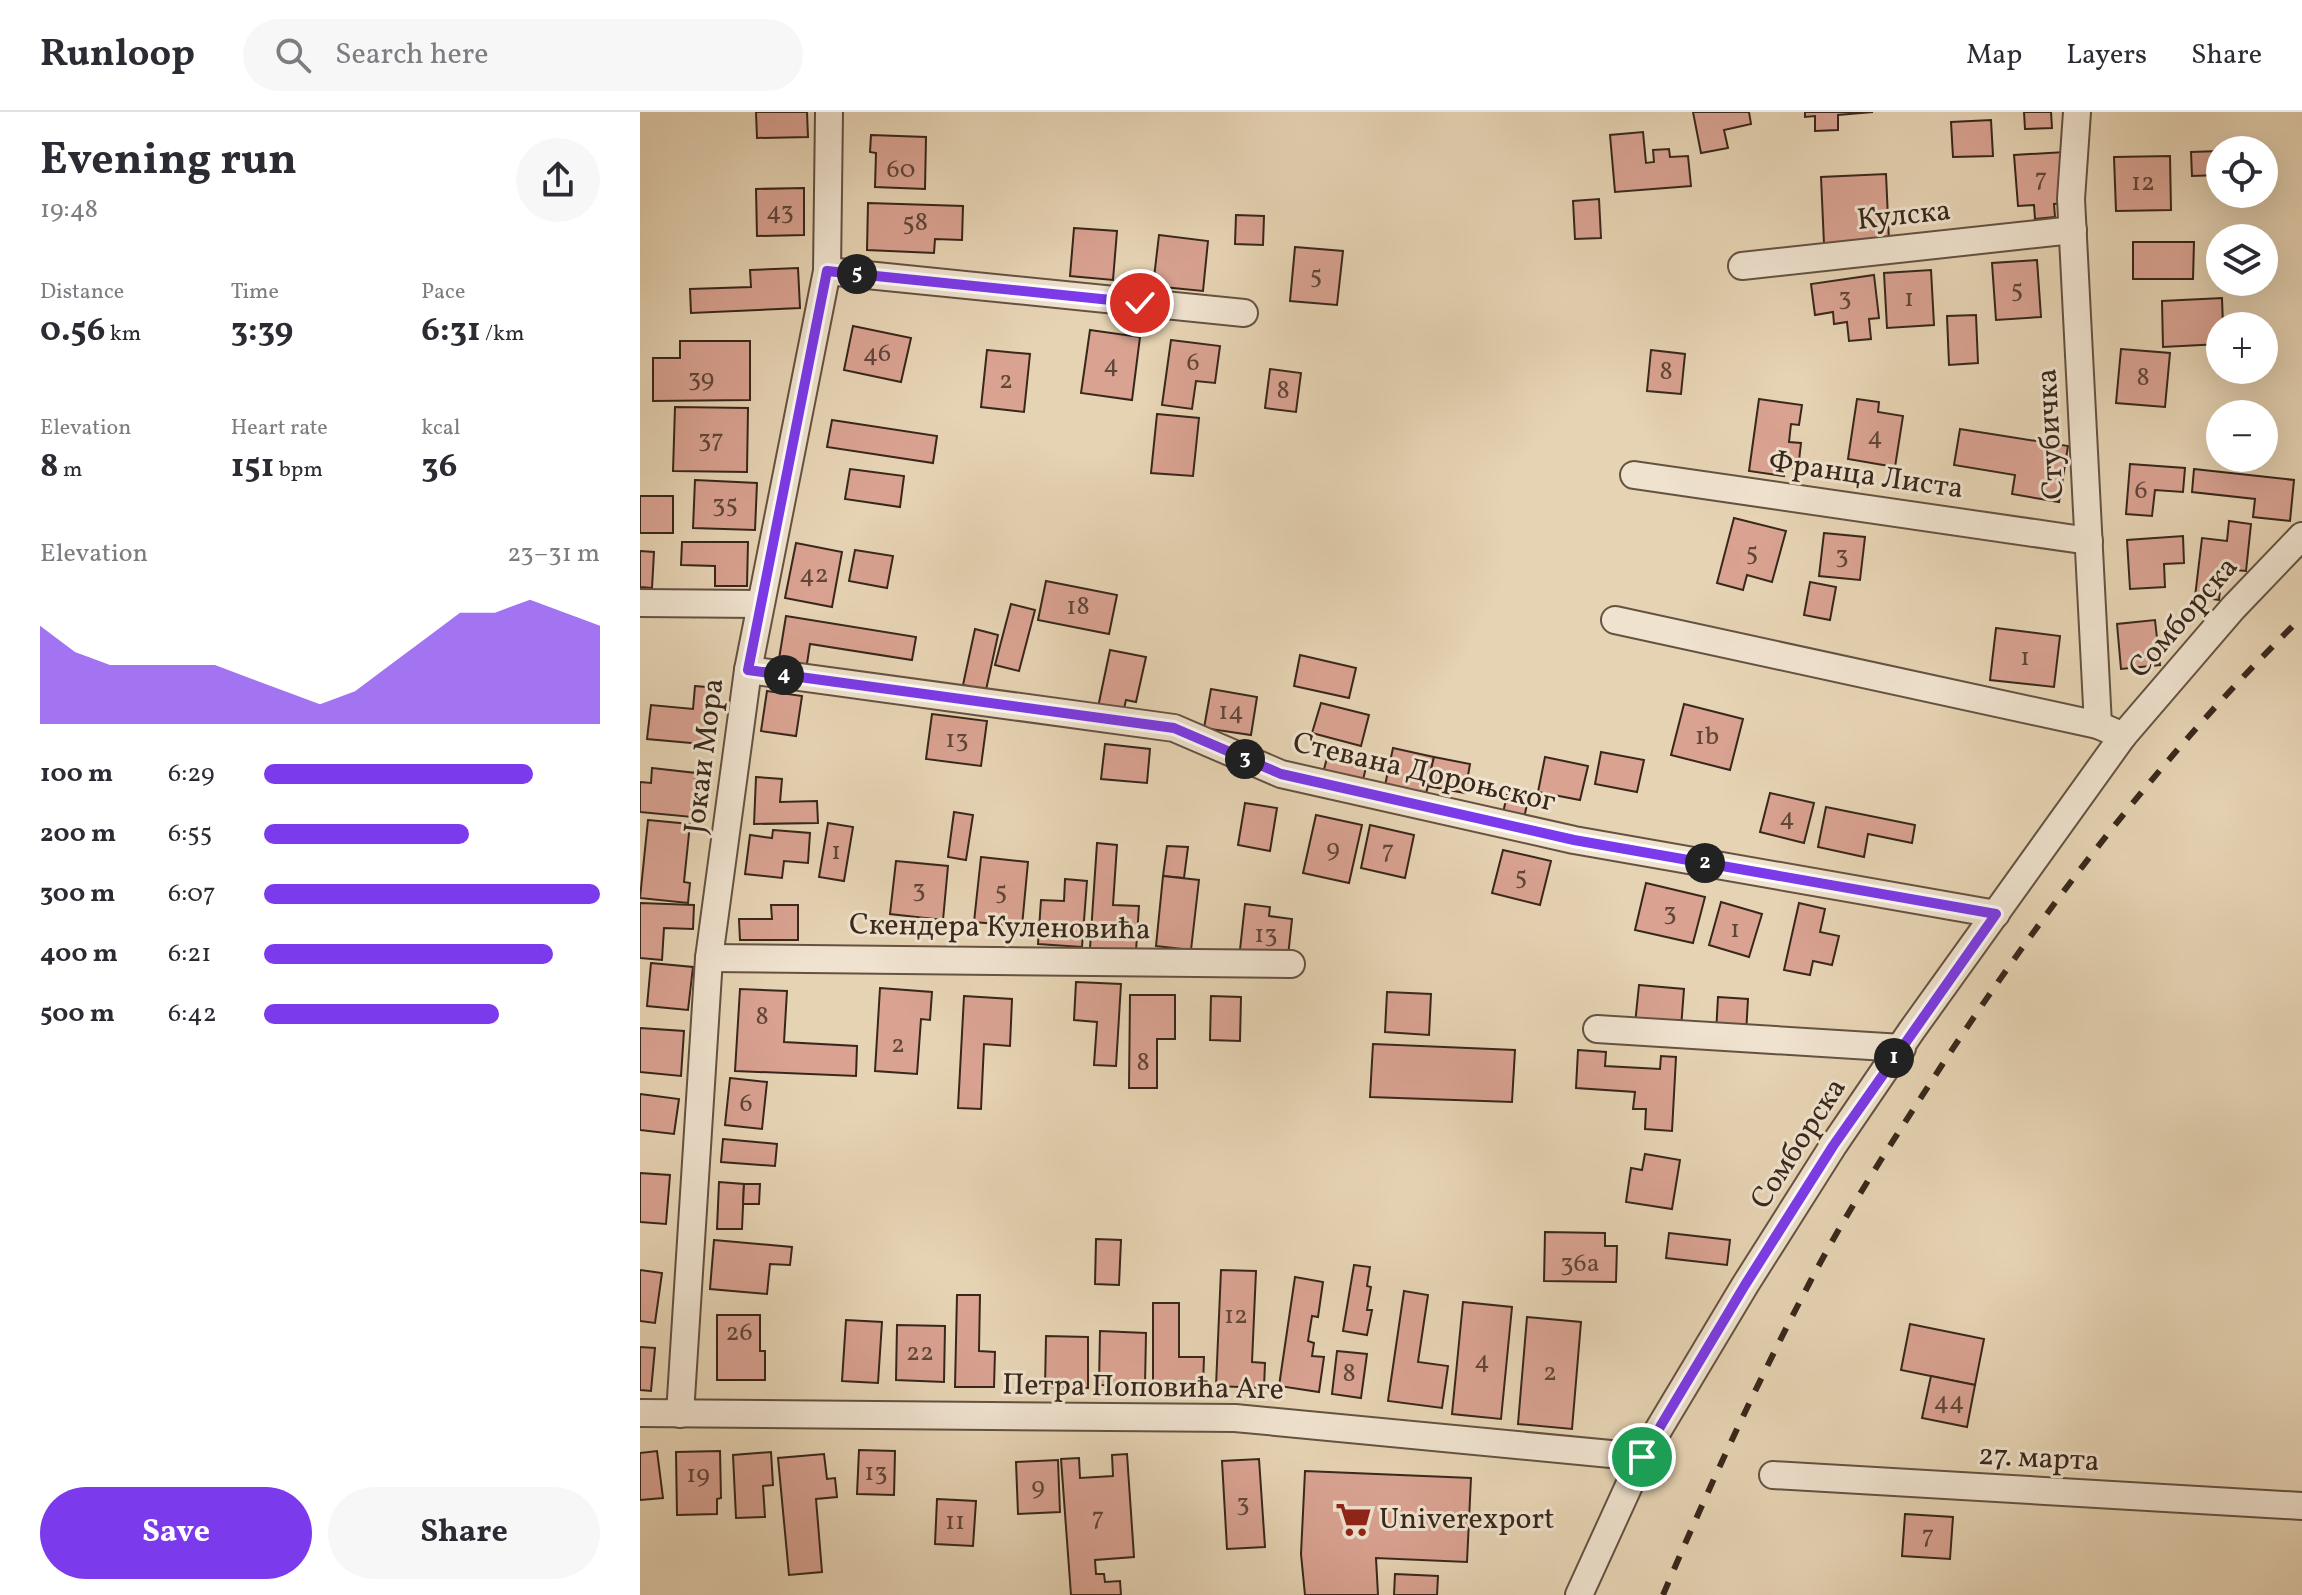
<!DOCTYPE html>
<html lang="en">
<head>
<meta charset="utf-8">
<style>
  body { margin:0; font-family:Vollkorn,serif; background:#f7f7f7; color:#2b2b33; height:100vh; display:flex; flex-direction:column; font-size:30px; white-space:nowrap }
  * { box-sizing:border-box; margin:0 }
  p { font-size:26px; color:#7c7c81 }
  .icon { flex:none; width:44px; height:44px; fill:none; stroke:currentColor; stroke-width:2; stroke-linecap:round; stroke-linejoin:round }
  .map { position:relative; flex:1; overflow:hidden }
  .drawer { display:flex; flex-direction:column; background:#fff; width:640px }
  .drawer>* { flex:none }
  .controls { position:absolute; left:1566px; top:24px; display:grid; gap:16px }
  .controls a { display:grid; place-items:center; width:72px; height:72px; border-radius:50%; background:#fff; box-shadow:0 8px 32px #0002; font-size:40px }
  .pin { position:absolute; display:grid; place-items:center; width:68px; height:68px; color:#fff; margin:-34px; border:4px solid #fff; border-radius:50%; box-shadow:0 2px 8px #0007 }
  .km { position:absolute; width:40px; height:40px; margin:-20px; border-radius:50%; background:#222; color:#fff; font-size:22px; line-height:40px; text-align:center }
  .round { display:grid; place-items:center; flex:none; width:84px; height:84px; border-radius:42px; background:#f7f7f7 }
  .summary { display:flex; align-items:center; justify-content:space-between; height:136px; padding:0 40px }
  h1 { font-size:44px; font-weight:700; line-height:60px }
  .figures { display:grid; grid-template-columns:repeat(3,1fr); gap:12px; height:136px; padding:8px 40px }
  .figures div { display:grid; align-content:center }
  .figures b { font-size:34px; font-weight:700 }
  .figures small { font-size:22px; font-weight:400 }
  .figures p { font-size:22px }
  .chart { height:224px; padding:16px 40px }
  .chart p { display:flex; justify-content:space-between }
  .chart svg { width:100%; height:144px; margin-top:8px; fill:#7c3aed; opacity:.7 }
  .primary-button { display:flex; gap:16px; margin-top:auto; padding:16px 40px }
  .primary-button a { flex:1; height:92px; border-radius:48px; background:#7c3aed; color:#fff; font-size:32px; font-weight:700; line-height:92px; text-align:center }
  .primary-button a+a { background:#f7f7f7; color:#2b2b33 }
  ul { padding:0 40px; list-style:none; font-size:26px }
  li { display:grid; grid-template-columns:128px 96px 1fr; align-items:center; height:60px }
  li i { height:20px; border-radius:10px; background:#7c3aed }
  header { display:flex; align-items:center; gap:48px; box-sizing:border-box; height:112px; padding:0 40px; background:#fff; border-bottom:2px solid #e1e1e2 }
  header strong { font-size:38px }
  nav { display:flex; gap:44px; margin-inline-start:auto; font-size:28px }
  .search { width:560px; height:72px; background:#f7f7f7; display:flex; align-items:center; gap:20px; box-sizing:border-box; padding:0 28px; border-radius:44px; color:#7c7c81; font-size:30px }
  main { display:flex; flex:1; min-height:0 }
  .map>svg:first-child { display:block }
  .building { fill:#d9a291; stroke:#38271b; stroke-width:2 }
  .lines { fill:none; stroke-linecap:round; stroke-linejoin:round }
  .minor-casing { stroke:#645241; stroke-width:30 }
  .minor { stroke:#efe2ce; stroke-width:26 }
  .rail { stroke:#38271b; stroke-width:6; stroke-dasharray:14 14; stroke-linecap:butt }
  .route-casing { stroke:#fff; stroke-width:16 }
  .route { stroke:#7c3aed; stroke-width:10 }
  .labels { text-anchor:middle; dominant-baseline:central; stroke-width:6; stroke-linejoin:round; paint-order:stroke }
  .number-label { font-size:26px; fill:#604638 }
  .street-label { font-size:30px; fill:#38271b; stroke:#efe2ce }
  .poi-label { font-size:30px; fill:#38271b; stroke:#efe2ce; text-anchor:start }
</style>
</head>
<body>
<header>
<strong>Runloop</strong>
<div class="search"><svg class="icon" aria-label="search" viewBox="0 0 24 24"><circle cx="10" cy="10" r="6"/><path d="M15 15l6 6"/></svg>Search here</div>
<nav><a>Map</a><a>Layers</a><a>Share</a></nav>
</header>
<main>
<section class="drawer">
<div class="summary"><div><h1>Evening run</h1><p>19:48</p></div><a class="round"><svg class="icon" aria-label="share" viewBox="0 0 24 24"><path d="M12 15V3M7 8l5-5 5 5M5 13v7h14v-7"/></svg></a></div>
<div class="figures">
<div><p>Distance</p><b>0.56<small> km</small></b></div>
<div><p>Time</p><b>3:39</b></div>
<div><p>Pace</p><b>6:31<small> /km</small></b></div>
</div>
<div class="figures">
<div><p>Elevation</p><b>8<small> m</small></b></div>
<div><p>Heart rate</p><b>151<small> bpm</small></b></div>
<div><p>kcal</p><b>36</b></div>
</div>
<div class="chart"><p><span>Elevation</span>23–31 m</p>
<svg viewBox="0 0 160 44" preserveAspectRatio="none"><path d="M0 44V14L10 22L20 26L30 26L40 26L50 26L60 30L70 34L80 38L90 34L100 26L110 18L120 10L130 10L140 6L150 10L160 14V44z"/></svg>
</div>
<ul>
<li><b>100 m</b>6:29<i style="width:80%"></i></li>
<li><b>200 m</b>6:55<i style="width:61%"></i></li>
<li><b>300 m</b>6:07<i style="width:100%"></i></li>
<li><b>400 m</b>6:21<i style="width:86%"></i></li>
<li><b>500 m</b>6:42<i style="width:70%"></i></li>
</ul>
<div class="primary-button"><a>Save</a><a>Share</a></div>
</section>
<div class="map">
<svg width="1662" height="1483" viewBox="0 0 1662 1483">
  <rect width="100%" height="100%" fill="#e6d3b3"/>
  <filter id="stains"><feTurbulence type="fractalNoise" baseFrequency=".0025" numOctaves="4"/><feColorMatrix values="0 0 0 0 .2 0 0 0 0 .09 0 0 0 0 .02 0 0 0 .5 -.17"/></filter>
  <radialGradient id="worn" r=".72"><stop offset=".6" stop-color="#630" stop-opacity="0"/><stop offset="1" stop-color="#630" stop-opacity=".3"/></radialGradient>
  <g class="building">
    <polygon points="116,0 167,0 168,25 117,26"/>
    <polygon points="1053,0 1109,0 1111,12 1084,18 1088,36 1061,41"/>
    <polygon points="1165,0 1233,0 1198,3 1198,18 1175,19 1175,4 1165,5"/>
    <polygon points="1384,0 1411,0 1412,16 1385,17"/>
    <polygon points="1351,8 1353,44 1313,45 1311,10"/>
    <polygon points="1003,20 1006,51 1014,50 1013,38 1029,37 1030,45 1048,44 1051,74 975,80 970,23"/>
    <polygon points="231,23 286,25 285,77 235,75 236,41 230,40"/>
    <polygon points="1580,39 1580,63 1552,64 1551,40"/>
    <polygon points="1425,40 1428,91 1414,92 1415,105 1395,107 1394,93 1378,94 1374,43"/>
    <polygon points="1530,44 1531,98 1476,99 1474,45"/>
    <polygon points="1246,62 1249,129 1184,132 1181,65"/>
    <polygon points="164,76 164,123 117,124 116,77"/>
    <polygon points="959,87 961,126 935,127 933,89"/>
    <polygon points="228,91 323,94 322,128 295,127 294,141 227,138"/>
    <polygon points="596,103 624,104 623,133 595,132"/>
    <polygon points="434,116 477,119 473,168 430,164"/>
    <polygon points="519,123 568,129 563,179 513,174"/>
    <polygon points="1493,130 1554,130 1553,167 1493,167"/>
    <polygon points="655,135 703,139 697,193 650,189"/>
    <polygon points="1397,148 1401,205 1356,208 1352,151"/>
    <polygon points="158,156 160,196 51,201 50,177 111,175 110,158"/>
    <polygon points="1291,158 1294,213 1247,216 1244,161"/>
    <polygon points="1234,163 1239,206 1229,207 1231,227 1209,229 1207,210 1194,212 1193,200 1175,203 1171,172"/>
    <polygon points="1582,186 1583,214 1580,214 1580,232 1523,235 1522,189"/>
    <polygon points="1336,203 1338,251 1309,253 1307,204"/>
    <polygon points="213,214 271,226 261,270 204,258"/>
    <polygon points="450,218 500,225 492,288 441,281"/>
    <polygon points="531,228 580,234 575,271 556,269 552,297 522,293"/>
    <polygon points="40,229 110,229 110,288 13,289 13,246 40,246"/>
    <polygon points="1481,237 1530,241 1525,295 1476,291"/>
    <polygon points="347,238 390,242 384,300 341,295"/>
    <polygon points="1011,238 1045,242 1041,282 1007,279"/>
    <polygon points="630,257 661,261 656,300 625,296"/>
    <polygon points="1119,287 1162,293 1159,313 1151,312 1149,330 1161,331 1158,357 1145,355 1144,364 1109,359"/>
    <polygon points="1217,287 1239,290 1238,300 1263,304 1255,355 1208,347"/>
    <polygon points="35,295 108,296 107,360 33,359"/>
    <polygon points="517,302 559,306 553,364 511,361"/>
    <polygon points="192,308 297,324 293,351 187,335"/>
    <polygon points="1320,317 1428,334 1419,390 1372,382 1375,363 1314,353"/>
    <polygon points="1490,352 1545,356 1543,380 1515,378 1512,404 1486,402"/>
    <polygon points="210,357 264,364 260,395 205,387"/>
    <polygon points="1554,357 1654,368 1650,409 1613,405 1615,387 1552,380"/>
    <polygon points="55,368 117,371 115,418 53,416"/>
    <rect x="0" y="384" width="33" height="37"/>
    <polygon points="1094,406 1146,419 1132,470 1107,463 1103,478 1077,471"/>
    <polygon points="1589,409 1611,412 1606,459 1582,457 1579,488 1555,485 1562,426 1587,429"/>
    <polygon points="1184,421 1225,425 1220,468 1179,464"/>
    <polygon points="1543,424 1544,451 1524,452 1525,475 1490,477 1487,428"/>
    <polygon points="42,430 108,430 107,474 75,474 75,454 41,453"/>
    <polygon points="156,431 202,440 192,495 145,486"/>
    <polygon points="215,438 253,444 247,476 209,469"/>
    <polygon points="0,439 14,440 12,476 0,475"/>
    <polygon points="406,469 477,483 469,522 398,508"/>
    <polygon points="1170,470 1196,475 1190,508 1164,503"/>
    <polygon points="371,492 395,498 379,559 355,553"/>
    <polygon points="146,504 276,525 272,548 170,532 166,558 138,553"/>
    <polygon points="1515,508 1520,553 1481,557 1477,512"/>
    <polygon points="1356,516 1420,524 1414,575 1350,568"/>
    <polygon points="335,517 358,523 346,578 323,573"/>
    <polygon points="470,538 506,545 496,590 486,588 482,605 457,600"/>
    <polygon points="660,543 716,556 709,586 654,574"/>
    <polygon points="55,574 78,576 73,633 7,627 11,593 53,597"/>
    <polygon points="571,577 617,585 611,623 564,616"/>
    <polygon points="127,579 162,584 156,624 121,619"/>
    <polygon points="681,591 729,603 721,634 672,621"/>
    <polygon points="1044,592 1103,607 1090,658 1031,643"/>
    <polygon points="292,602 347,609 341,654 286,647"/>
    <polygon points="465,632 510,637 507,671 461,667"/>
    <polygon points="753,636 794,645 785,687 744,678"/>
    <polygon points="961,640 1004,648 997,680 955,672"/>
    <polygon points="688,642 727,652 721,675 682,665"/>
    <polygon points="794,645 830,652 825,681 787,674"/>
    <polygon points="905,645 948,654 940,688 898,680"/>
    <polygon points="12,656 56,661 52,705 0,700 0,670 11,671"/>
    <polygon points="116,665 142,667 140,690 177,689 178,711 114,712"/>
    <polygon points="869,674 890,679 884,706 863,701"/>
    <polygon points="1130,681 1174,691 1164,731 1120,720"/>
    <polygon points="605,691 637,696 630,739 598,733"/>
    <polygon points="1186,695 1275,713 1272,731 1228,722 1224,745 1178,735"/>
    <polygon points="314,700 333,703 326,748 308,745"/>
    <polygon points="676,703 722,713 709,771 663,761"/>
    <polygon points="8,708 50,712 44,770 50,771 48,791 0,786"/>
    <polygon points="188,711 213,715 204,769 179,765"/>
    <polygon points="730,713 774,723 765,766 721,756"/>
    <polygon points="133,718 170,721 168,751 144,749 142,766 105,762 110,723 132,726"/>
    <polygon points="457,731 477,733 473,793 499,794 496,839 450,836"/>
    <polygon points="527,734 548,735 544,766 523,764"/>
    <polygon points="863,738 911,749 900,793 852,781"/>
    <polygon points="341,745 388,750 382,814 334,810"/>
    <polygon points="256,749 308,754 303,808 250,802"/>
    <polygon points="523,764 559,768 551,838 516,834"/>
    <polygon points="425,767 447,769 442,835 398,832 401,788 424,789"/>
    <polygon points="1006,771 1065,785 1053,831 995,818"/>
    <polygon points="1081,790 1122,802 1109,845 1069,833"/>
    <polygon points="0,791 54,793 53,817 24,816 22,848 0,846"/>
    <polygon points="1159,791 1185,797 1180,820 1199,824 1192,853 1173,849 1170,863 1144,858"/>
    <polygon points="605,792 630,795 629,804 652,807 648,844 600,838"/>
    <polygon points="131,793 158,793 158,828 100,828 99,807 132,807"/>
    <polygon points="11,851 53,855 48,898 7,894"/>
    <polygon points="436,870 481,872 476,954 454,953 457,910 434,908"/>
    <polygon points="999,873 1044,877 1041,916 995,912"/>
    <polygon points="240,876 292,880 290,908 281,907 277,962 235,959"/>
    <polygon points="100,877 147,879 144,930 217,934 216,964 95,959"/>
    <polygon points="747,880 791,882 789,923 745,920"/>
    <polygon points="490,883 535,883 535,927 517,927 517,976 489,976"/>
    <polygon points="324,884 372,887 370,934 344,932 341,997 318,996"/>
    <polygon points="571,884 601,885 600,929 570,928"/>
    <polygon points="1078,885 1108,887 1106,922 1076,921"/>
    <polygon points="0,916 44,919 41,964 0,960"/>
    <polygon points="733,932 875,938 872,990 730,985"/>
    <polygon points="938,938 966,940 965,954 1020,957 1021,944 1036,945 1032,1019 1005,1017 1006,997 993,997 995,980 936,976"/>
    <polygon points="90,966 127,970 122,1017 85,1013"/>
    <polygon points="0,982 39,987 34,1022 0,1018"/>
    <polygon points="83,1027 137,1032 135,1054 81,1050"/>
    <polygon points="1005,1042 1040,1048 1032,1097 986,1090 991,1056 1002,1058"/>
    <polygon points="0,1061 30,1063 26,1112 0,1110"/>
    <polygon points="79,1070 104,1072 102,1117 77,1117"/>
    <polygon points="104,1072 120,1072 119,1092 103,1092"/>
    <polygon points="905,1120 965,1121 965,1134 977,1134 976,1170 904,1169"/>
    <polygon points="1029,1121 1090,1128 1087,1153 1026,1146"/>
    <polygon points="456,1127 481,1128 479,1173 455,1172"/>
    <polygon points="74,1128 152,1135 150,1153 130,1152 127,1182 70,1177"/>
    <polygon points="714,1153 730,1155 727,1174 731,1175 727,1198 732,1198 727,1223 703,1219"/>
    <polygon points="0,1158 22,1161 15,1211 0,1209"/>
    <polygon points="581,1158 616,1159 612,1250 625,1251 624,1276 576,1274"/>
    <polygon points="655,1165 683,1170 678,1205 672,1204 668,1229 674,1231 672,1244 684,1245 679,1280 639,1274"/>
    <polygon points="764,1179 788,1183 778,1250 808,1254 802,1296 748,1289"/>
    <polygon points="317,1183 340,1183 339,1239 355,1240 354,1275 315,1275"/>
    <polygon points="823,1190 872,1195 861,1307 812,1302"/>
    <polygon points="513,1191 539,1191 539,1245 564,1245 563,1274 513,1274"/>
    <polygon points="77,1203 120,1203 120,1239 125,1239 125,1268 77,1268"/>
    <polygon points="887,1205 941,1210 932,1317 878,1312"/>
    <polygon points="206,1208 242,1210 238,1271 202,1269"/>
    <polygon points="1270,1212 1344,1227 1335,1273 1261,1258"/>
    <polygon points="257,1213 305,1214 304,1270 256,1268"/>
    <polygon points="460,1219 506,1221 505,1274 459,1273"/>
    <polygon points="406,1224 448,1225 448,1276 405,1275"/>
    <polygon points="0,1235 15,1236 11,1279 0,1278"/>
    <polygon points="697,1239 727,1242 721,1286 692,1282"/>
    <polygon points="1291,1264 1335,1273 1327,1315 1282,1306"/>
    <polygon points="219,1338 255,1339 254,1383 217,1382"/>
    <polygon points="17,1339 23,1386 0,1388 0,1341"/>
    <polygon points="80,1339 81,1386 77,1387 77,1402 37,1403 36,1340"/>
    <polygon points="131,1340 133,1373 123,1374 125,1405 96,1406 93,1343"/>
    <polygon points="184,1342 187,1367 195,1366 197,1385 176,1387 182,1460 149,1463 138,1346"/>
    <polygon points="487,1342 494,1445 455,1448 456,1462 464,1462 465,1470 480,1469 481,1483 431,1483 421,1347 439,1346 440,1366 473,1364 472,1343"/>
    <polygon points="619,1347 625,1435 587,1437 582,1349"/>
    <polygon points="418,1348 420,1400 378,1402 376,1350"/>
    <polygon points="665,1359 831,1366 827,1450 736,1446 738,1483 665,1483 661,1442"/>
    <polygon points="297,1387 336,1389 333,1434 295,1432"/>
    <polygon points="1265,1402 1313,1405 1310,1447 1262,1444"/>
    <polygon points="755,1462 798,1464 797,1483 754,1483"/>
  </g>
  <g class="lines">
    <defs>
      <g id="minor">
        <polyline points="1437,0 1431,87 1458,613 1483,624"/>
        <polyline points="1102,154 1433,118"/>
        <polyline points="187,159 604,201"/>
        <polyline points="994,363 1449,429"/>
        <polyline points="0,491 120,492"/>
        <polyline points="975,508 1458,613"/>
        <polyline points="108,558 534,616 641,662 934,728 1356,802"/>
        <polyline points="69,846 651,852"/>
        <polyline points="957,917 1262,936"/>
        <polyline points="0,1301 595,1306 1002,1345"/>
        <polyline points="40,1302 69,846 108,558 187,159 189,0"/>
        <polyline points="1133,1363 1662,1394"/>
        <polyline points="939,1483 1002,1345 1105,1173 1193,1034 1272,918 1483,624 1593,496 1662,424"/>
      </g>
    </defs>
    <use href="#minor" class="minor-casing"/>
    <use href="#minor" class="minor"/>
    <path class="rail" d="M1023 1483C1068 1377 1116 1273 1170 1170 1209 1095 1256 1024 1302 953 1407 793 1525 639 1662 505"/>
  </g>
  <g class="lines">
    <defs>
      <polyline id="route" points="500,191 187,159 108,558 534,616 641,662 934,728 1356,802 1193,1034 1105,1173 1002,1345"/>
    </defs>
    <use href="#route" class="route-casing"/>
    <use href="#route" class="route"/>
  </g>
  <defs>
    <symbol id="supermarket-bare" viewBox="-9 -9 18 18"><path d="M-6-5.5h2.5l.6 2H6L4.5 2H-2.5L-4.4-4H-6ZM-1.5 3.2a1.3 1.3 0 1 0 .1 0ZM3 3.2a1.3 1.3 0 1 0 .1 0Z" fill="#8f2418" stroke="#efe2ce" stroke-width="2.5" paint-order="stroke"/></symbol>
  </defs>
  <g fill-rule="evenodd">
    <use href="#supermarket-bare" x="688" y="1382" width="51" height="51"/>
  </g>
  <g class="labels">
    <g class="number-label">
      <text x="261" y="58">60</text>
      <text x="1401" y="67">7</text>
      <text x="1503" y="71">12</text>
      <text x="140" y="100">43</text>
      <text x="275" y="111">58</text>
      <text x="676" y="164">5</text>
      <text x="1377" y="178">5</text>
      <text x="1205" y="186">3</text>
      <text x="1269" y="187">1</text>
      <text x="237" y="242">46</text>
      <text x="553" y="251">6</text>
      <text x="471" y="253">4</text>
      <text x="1026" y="260">8</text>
      <text x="1503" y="266">8</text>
      <text x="61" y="267">39</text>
      <text x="366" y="269">2</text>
      <text x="643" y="279">8</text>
      <text x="1235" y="325">4</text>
      <text x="71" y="328">37</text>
      <text x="1501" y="379">6</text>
      <text x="85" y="393">35</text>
      <text x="1112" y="441">5</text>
      <text x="1202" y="444">3</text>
      <text x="174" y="463">42</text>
      <text x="438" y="495">18</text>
      <text x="1385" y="546">1</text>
      <text x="591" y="600">14</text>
      <text x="1067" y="625">1b</text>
      <text x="317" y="628">13</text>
      <text x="1147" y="706">4</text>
      <text x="693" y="737">9</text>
      <text x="748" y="739">7</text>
      <text x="196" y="740">1</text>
      <text x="881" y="765">5</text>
      <text x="279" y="778">3</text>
      <text x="361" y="780">5</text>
      <text x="1030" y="801">3</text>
      <text x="1095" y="818">1</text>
      <text x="626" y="823">13</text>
      <text x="122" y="905">8</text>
      <text x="258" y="933">2</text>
      <text x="503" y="951">8</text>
      <text x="106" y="992">6</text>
      <text x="940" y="1152">36a</text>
      <text x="596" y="1204">12</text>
      <text x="99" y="1221">26</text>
      <text x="280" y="1241">22</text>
      <text x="842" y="1249">4</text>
      <text x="910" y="1261">2</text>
      <text x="709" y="1262">8</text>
      <text x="1309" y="1290">44</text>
      <text x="236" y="1361">13</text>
      <text x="58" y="1363">19</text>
      <text x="398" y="1375">9</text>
      <text x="603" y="1392">3</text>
      <text x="458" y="1406">7</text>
      <text x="315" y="1410">11</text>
      <text x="1288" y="1424">7</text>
    </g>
    <g class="street-label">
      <text transform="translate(1264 104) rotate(-6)">Кулска</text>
      <text transform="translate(1411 322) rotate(-93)">Стубичка</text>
      <text transform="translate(1226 364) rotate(8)">Франца Листа</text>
      <text transform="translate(1544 506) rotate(-49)">Сомборска</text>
      <text transform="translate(65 644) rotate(-83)">Јокаи Мора</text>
      <text transform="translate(784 661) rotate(13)">Стевана Дороњског</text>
      <text transform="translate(360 816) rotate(1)">Скендера Куленовића</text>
      <text transform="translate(1159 1032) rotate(-57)">Сомборска</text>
      <text transform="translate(503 1276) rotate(1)">Петра Поповића Аге</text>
      <text transform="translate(1399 1347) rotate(3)">27. марта</text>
    </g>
    <g class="poi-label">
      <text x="739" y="1408">Univerexport</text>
    </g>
  </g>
  <rect width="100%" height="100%" filter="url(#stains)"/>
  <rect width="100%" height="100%" fill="url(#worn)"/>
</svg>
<div class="controls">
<a><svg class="icon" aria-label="locate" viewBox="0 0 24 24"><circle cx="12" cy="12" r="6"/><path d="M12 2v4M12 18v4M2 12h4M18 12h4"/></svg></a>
<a><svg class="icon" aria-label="layers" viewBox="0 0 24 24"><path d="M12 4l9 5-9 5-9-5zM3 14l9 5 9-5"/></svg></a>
<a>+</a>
<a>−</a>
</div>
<div class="pin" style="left:1002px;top:1345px;background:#1e9e55"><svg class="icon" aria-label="arrive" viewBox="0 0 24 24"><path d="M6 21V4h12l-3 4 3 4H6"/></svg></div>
<div class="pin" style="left:500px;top:191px;background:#d93025"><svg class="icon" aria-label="check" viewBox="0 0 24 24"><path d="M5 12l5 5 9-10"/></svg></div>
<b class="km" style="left:1254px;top:946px">1</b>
<b class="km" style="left:1065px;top:751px">2</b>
<b class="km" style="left:605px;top:647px">3</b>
<b class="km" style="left:144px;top:563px">4</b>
<b class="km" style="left:217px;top:162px">5</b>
</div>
</main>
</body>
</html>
